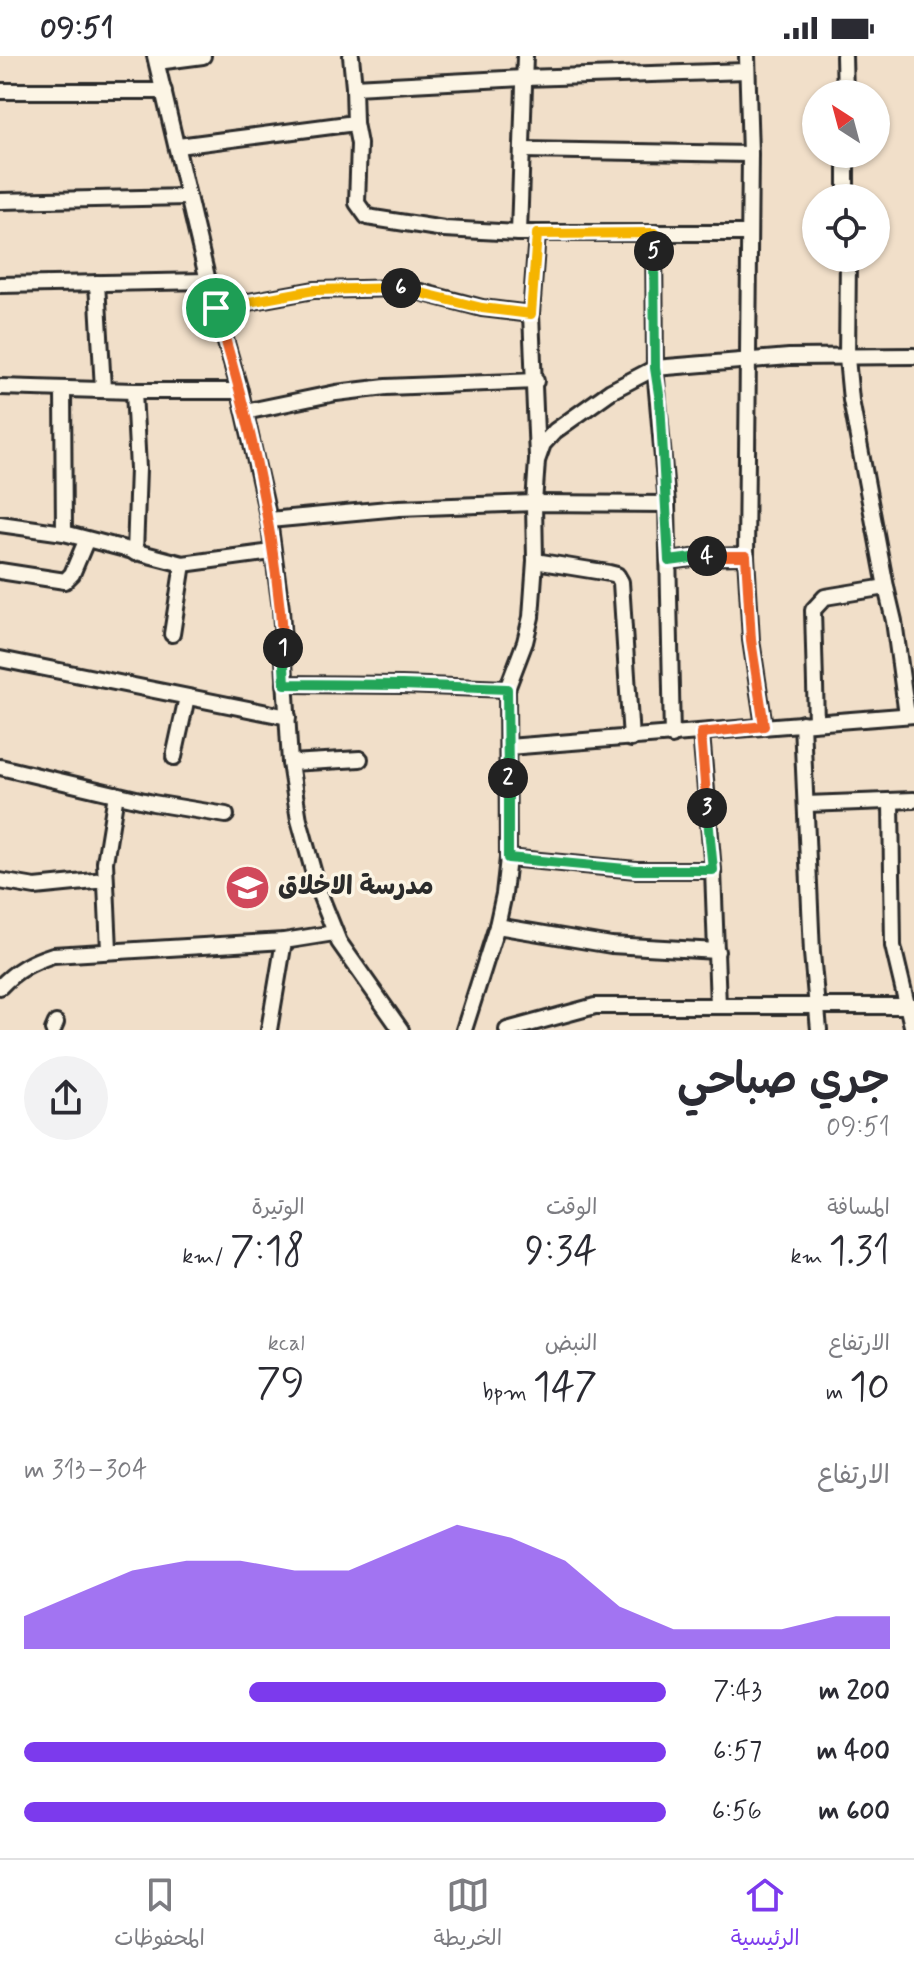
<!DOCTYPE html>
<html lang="ar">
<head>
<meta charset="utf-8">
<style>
  body { margin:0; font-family:Mynerve,"Playpen Sans Arabic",sans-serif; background:#f2f2f3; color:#2b2b33; direction:rtl; height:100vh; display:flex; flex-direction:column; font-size:30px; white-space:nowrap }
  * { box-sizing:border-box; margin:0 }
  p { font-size:26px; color:#7c7c81 }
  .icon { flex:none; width:44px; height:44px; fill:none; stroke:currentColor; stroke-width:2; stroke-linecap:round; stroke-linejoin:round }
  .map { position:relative; height:974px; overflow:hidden; direction:ltr }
  .panel { display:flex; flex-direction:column; background:#fff; flex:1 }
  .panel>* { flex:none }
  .needle { width:52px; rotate:324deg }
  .tools { position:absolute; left:802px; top:24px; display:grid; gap:16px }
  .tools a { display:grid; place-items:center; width:88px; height:88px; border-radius:50%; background:#fff; box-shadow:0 2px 6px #0004; font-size:40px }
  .pin { position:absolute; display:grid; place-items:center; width:68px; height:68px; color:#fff; margin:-34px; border:4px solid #fff; border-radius:50%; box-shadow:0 2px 8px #0007 }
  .km { position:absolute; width:40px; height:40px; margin:-20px; border-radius:50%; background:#222; color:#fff; font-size:22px; line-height:40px; text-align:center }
  .round { display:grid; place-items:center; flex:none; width:84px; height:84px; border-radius:42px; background:#f2f2f3 }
  .headline { display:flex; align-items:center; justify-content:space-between; height:136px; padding:0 24px }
  h1 { font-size:44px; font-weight:600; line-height:60px }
  .metrics { display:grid; grid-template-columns:repeat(3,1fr); gap:12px; height:136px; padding:8px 24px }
  .metrics div { display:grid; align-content:center }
  .metrics b { font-size:40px; font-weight:600 }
  .metrics small { font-size:22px; font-weight:400 }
  .metrics p { font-size:22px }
  .chart { height:224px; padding:16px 24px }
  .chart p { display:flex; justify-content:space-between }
  .chart svg { width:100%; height:144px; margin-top:8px; fill:#7c3aed; opacity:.7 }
  ul { padding:0 24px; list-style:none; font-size:26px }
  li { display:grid; grid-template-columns:128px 96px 1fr; align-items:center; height:60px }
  li i { height:20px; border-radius:10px; background:#7c3aed }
  .status { display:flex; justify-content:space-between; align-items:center; height:56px; padding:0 40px; background:#fff; direction:ltr }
  .status svg { height:22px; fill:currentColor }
  .tab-bar { display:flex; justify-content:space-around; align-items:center; height:112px; border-top:2px solid #e1e1e2; background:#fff; font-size:22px; color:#7c7c81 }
  .tab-bar a { display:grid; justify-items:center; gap:4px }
  .tab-bar .on { color:#7c3aed }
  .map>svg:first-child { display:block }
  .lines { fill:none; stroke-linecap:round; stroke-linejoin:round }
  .minor-casing { stroke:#2b2b2b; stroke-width:20 }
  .minor { stroke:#fcf5e5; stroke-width:14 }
  .split-1-casing { stroke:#fff; stroke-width:16 }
  .split-2-casing { stroke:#fff; stroke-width:16 }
  .split-3-casing { stroke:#fff; stroke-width:16 }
  .split-4-casing { stroke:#fff; stroke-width:16 }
  .split-5-casing { stroke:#fff; stroke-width:16 }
  .split-6-casing { stroke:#fff; stroke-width:16 }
  .split-7-casing { stroke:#fff; stroke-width:16 }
  .split-1 { stroke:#f0652b; stroke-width:10 }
  .split-2 { stroke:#22a559; stroke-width:10 }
  .split-3 { stroke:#22a559; stroke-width:10 }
  .split-4 { stroke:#f0652b; stroke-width:10 }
  .split-5 { stroke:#22a559; stroke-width:10 }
  .split-6 { stroke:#f5b400; stroke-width:10 }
  .split-7 { stroke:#f5b400; stroke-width:10 }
  .labels { text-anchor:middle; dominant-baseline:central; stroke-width:7; stroke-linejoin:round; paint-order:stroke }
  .poi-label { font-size:26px; font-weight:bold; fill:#2b2b2b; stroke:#fcf5e5; text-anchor:start }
</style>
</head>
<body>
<div class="status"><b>09:51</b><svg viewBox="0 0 49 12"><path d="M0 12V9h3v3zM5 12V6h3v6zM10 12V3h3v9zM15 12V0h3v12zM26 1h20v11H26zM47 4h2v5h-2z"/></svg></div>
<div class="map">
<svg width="914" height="974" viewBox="0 0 914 974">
  <rect width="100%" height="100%" fill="#f1dfc9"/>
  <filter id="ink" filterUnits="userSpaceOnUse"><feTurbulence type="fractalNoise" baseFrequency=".0125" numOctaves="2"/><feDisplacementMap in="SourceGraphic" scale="16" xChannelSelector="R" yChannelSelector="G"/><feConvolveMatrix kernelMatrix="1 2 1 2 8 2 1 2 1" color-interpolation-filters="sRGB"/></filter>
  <g filter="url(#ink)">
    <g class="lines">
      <defs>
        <g id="minor">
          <polyline points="155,0 208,225 240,335 269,464 281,553 290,707 299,764 319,836 339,886 401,974"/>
          <polyline points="351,0 354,31"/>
          <polyline points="525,0 519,177 749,177"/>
          <polyline points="747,0 750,98 746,500 751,584 764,670"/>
          <polyline points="844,0 845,38"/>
          <polyline points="157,6 203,0"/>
          <polyline points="0,35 164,35"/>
          <polyline points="355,67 359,88 357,147 367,161 444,173 519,177"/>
          <polyline points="178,90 355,67 354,31 524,22 747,15"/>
          <polyline points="523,94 750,98"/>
          <polyline points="846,98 846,142"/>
          <polyline points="0,145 188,141"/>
          <polyline points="654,177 655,312 667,448 672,680"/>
          <polyline points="537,178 531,258 537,401"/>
          <polyline points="97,227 103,333"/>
          <polyline points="0,229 208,225"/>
          <polyline points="216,252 314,234 405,232 482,252 531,258"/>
          <polyline points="0,331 134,335 240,335"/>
          <polyline points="63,334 64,477"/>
          <polyline points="134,335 138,413 135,497"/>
          <polyline points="245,356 336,337 386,331 536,325"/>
          <polyline points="269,464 399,452 534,447 667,448"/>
          <polyline points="0,468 64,477 183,508 272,496"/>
          <polyline points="535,505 609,517 617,519 621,526 631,683"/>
          <polyline points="669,505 700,501 746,500"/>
          <polyline points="0,515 65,525 72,518 86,485"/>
          <polyline points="886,531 894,565 907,659"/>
          <polyline points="172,578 183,508"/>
          <polyline points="0,603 288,661"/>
          <polyline points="285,628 402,629 507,633"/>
          <polyline points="816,666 813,554 825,541 886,531 851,344 847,302 848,202"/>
          <polyline points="802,667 812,897 819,974"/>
          <polyline points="701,677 713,814 718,950"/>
          <polyline points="508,691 914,659"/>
          <polyline points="174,701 187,641"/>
          <polyline points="290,707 360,703"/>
          <polyline points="0,711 153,747 226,759"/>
          <polyline points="891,746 893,890 913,974"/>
          <polyline points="806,748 914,744"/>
          <polyline points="508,802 636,814 713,814"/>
          <polyline points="0,825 35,831 105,824"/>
          <polyline points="497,870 611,889 717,895"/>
          <polyline points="109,894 105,806 116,738"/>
          <path d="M0 931C16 914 31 906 53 899L284 885 334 877"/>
          <polyline points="53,974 56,967"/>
          <polyline points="269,974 284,885"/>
          <polyline points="464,974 497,870 504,838 508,802 507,633 525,586 531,561 535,505 534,447 537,405 543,388 555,375 611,335 655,312 789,301 914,300"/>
          <polyline points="507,974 595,950 914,950"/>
        </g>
      </defs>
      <use href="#minor" class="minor-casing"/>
      <use href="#minor" class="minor"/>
    </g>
  </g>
  <g class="lines" filter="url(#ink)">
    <defs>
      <path id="split-1" d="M216 252C250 363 276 477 283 592"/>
      <polyline id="split-2" points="283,592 285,628 402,629 507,633 508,722"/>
      <polyline id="split-3" points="508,722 508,802 636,814 713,814 707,752"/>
      <polyline id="split-4" points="707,500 746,500 751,584 764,670 701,677 707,752"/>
      <polyline id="split-5" points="654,195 655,312 660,345 669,505 707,500"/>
      <polyline id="split-6" points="401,232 482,252 531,258 537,178 654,177 654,195"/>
      <polyline id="split-7" points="216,252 314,234 401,232"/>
    </defs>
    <use href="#split-1" class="split-1-casing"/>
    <use href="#split-2" class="split-2-casing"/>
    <use href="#split-3" class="split-3-casing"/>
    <use href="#split-4" class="split-4-casing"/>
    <use href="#split-5" class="split-5-casing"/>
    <use href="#split-6" class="split-6-casing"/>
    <use href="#split-7" class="split-7-casing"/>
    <use href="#split-1" class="split-1"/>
    <use href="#split-2" class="split-2"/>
    <use href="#split-3" class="split-3"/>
    <use href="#split-4" class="split-4"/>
    <use href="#split-5" class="split-5"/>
    <use href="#split-6" class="split-6"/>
    <use href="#split-7" class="split-7"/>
  </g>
  <defs>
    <symbol id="school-disc" viewBox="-11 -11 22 22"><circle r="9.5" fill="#d1495b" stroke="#fcf5e5"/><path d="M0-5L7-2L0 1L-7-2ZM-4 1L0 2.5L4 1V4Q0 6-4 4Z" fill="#fff"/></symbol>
  </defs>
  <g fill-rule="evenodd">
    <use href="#school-disc" x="222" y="806" width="51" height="51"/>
  </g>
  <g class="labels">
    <g class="poi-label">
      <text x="278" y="831">مدرسة الاخلاق</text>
    </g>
  </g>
</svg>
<div class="tools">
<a><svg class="needle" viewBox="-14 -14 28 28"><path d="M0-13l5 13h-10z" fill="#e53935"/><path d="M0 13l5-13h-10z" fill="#7c7c81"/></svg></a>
<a><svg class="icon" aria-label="locate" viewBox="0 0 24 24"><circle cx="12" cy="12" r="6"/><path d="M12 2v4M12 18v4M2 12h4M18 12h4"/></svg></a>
</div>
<div class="pin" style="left:216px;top:252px;background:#1e9e55"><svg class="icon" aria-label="arrive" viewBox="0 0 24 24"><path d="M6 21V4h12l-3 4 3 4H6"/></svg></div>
<b class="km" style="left:283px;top:592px">1</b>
<b class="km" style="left:508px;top:722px">2</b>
<b class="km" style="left:707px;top:752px">3</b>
<b class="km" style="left:707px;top:500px">4</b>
<b class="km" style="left:654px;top:195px">5</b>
<b class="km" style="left:401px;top:232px">6</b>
</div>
<section class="panel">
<div class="headline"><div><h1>جري صباحي</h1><p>09:51</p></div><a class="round"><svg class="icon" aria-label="share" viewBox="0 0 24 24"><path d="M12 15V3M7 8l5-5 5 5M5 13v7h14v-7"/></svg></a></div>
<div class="metrics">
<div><p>المسافة</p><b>1.31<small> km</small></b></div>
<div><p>الوقت</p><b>9:34</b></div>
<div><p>الوتيرة</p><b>7:18<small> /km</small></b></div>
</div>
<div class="metrics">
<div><p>الارتفاع</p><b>10<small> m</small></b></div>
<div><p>النبض</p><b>147<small> bpm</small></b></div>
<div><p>kcal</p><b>79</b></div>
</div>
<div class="chart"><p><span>الارتفاع</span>304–313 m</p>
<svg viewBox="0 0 160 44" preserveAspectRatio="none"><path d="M0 44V34L10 27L20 20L30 17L40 17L50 20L60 20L70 13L80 6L90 10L100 17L110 31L120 38L130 38L140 38L150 34L160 34V44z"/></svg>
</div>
<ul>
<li><b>200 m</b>7:43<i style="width:65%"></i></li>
<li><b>400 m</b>6:57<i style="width:100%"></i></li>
<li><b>600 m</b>6:56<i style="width:100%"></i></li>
</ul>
</section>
<nav class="tab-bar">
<a class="on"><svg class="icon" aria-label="home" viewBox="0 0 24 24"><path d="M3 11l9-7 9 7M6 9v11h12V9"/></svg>الرئيسية</a>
<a><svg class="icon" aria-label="map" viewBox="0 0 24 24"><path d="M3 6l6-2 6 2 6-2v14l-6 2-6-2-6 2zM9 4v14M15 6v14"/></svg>الخريطة</a>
<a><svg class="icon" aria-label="saved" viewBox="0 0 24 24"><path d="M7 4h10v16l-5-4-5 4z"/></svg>المحفوظات</a>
</nav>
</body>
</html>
